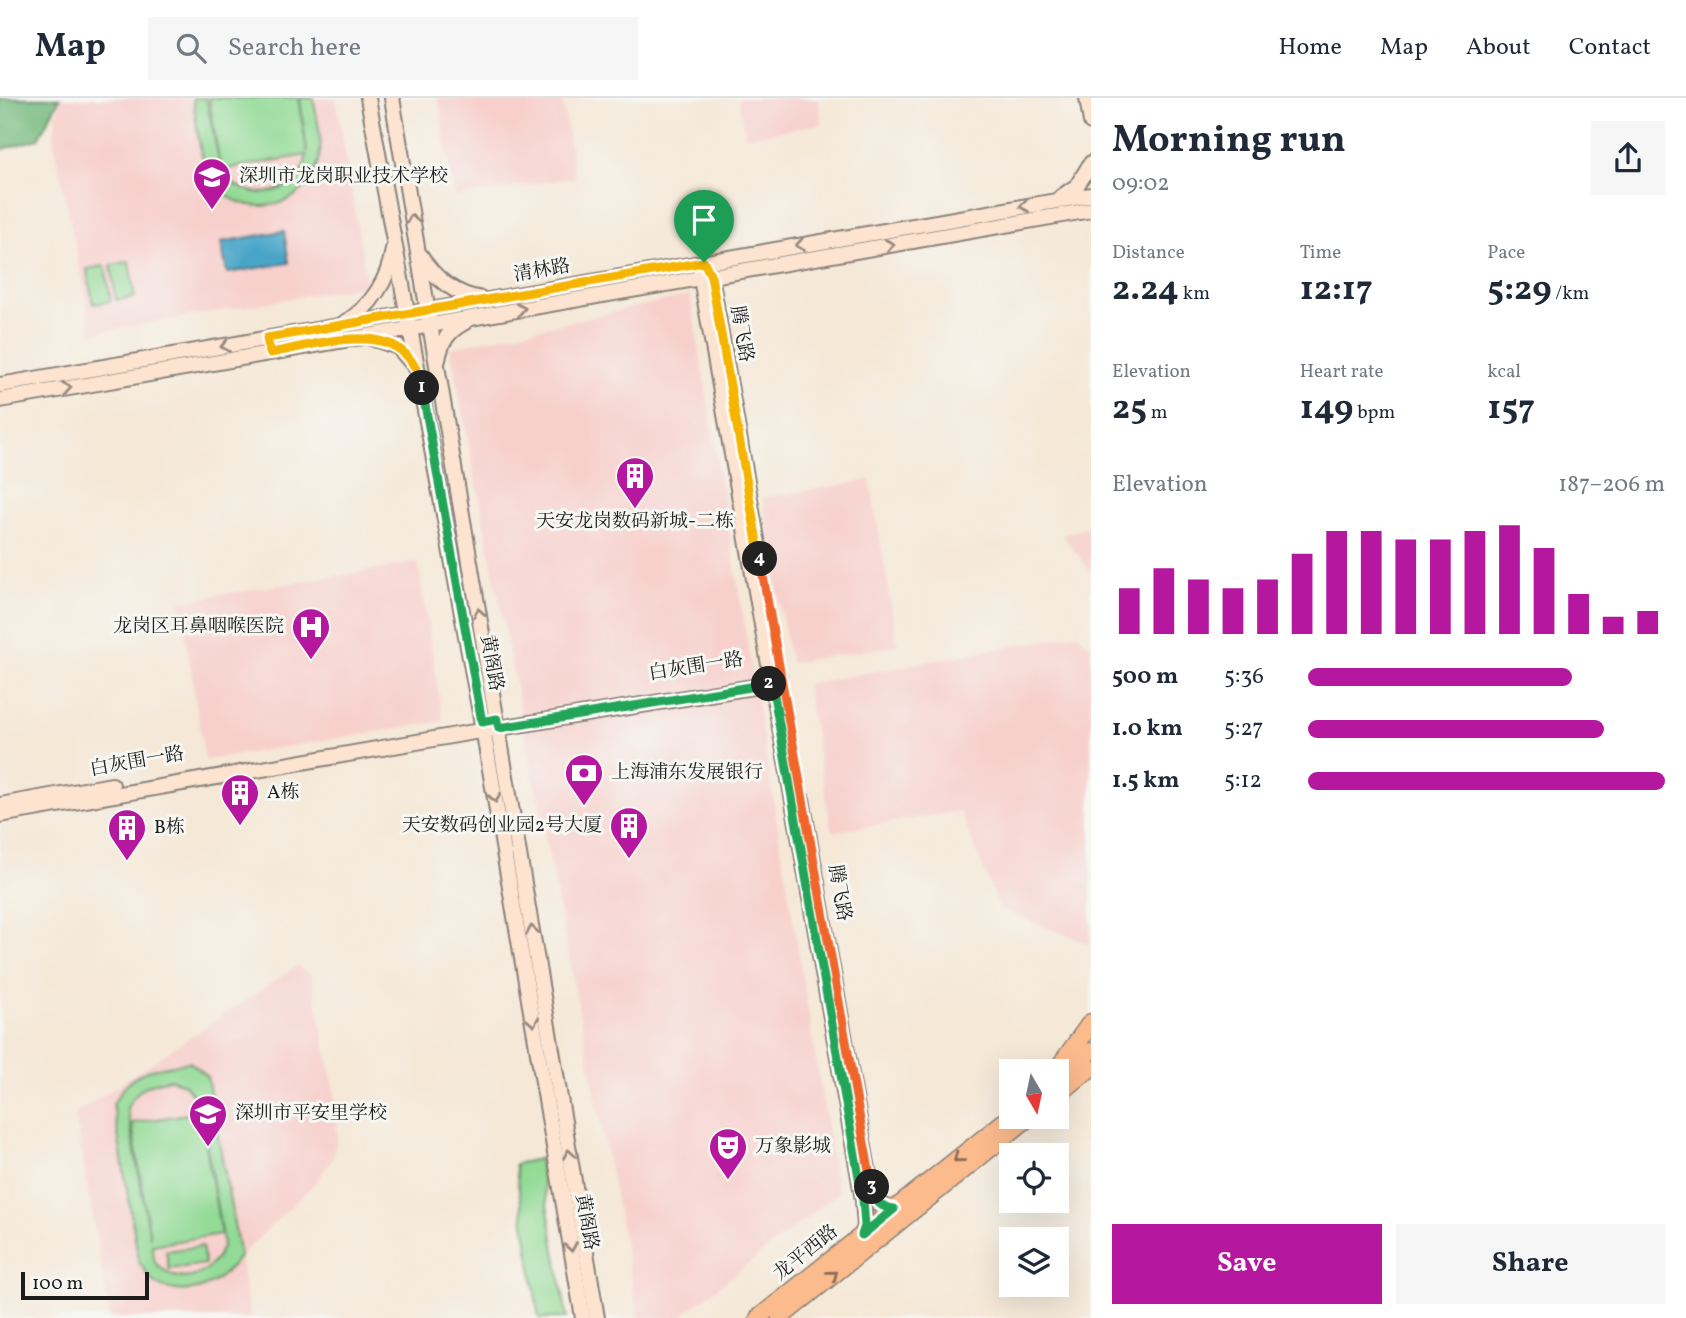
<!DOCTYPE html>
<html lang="en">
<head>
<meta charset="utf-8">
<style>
  body { margin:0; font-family:Vollkorn,"Noto Serif SC",serif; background:#f6f6f7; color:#1f2937; height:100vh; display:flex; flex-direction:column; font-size:26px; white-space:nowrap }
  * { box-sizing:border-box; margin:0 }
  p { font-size:23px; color:#747a83 }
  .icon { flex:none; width:38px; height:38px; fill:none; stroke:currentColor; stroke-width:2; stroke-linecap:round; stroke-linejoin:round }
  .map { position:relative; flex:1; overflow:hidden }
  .sheet { display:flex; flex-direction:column; background:#fff; width:595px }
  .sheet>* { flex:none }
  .needle { width:46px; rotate:171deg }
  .fabs { position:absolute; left:999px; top:961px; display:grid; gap:14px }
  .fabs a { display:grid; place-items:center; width:70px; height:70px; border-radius:0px; background:#fff; box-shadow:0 7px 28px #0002; font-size:35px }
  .scale { position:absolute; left:21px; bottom:18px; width:128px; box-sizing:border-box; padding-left:7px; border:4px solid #1c1c1c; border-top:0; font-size:19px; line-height:24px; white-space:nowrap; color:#1c1c1c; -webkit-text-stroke:5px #f6f6f2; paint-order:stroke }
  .pin { position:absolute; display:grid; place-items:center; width:60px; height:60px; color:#fff; margin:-72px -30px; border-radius:50% 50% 50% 0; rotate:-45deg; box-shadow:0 0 7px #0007 }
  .pin .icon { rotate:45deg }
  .km { position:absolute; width:35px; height:35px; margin:-18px; border-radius:50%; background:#222; color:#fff; font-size:19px; line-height:35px; text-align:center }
  .round { display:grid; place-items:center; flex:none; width:74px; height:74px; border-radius:0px; background:#f6f6f7 }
  .head { display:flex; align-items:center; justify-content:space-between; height:119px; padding:0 21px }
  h1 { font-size:38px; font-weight:700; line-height:52px }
  .metrics { display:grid; grid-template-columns:repeat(3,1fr); gap:10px; height:119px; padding:7px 21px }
  .metrics div { display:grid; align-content:center }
  .metrics b { font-size:35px; font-weight:700 }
  .metrics small { font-size:19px; font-weight:400 }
  .metrics p { font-size:19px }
  .chart { height:196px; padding:14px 21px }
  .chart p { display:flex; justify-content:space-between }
  .chart svg { width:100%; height:126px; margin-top:7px; stroke:#b5179e; stroke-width:6 }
  .cta { display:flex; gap:14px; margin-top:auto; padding:14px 21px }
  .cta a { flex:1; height:80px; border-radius:0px; background:#b5179e; color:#fff; font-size:28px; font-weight:700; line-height:80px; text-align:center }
  .cta a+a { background:#f6f6f7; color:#1f2937 }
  ul { padding:0 21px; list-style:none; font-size:23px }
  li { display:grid; grid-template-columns:112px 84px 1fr; align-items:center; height:52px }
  li i { height:18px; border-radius:9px; background:#b5179e }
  header { display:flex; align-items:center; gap:42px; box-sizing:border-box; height:98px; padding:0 35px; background:#fff; border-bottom:2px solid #e0e1e3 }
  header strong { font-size:33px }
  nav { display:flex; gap:38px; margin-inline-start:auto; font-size:24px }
  .search { width:490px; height:63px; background:#f6f6f7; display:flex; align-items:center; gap:18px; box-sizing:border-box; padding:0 24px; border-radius:0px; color:#747a83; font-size:26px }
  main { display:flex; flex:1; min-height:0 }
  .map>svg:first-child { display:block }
  .built { fill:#f7d0cc }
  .green { fill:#92da95; stroke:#577b58; stroke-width:2; fill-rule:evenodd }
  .forest { fill:#75ba7e; stroke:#486b4d; stroke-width:2 }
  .water { fill:#4aa5c8; stroke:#336072; stroke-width:2 }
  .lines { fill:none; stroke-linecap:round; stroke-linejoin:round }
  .secondary-casing { stroke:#88827a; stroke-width:18 }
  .primary-casing { stroke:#88827a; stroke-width:19 }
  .highway-casing { stroke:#88827a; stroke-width:21 }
  .secondary { stroke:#fde4d1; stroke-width:14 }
  .primary { stroke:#fbbb8d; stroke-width:16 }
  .highway { stroke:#fbbb8d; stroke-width:18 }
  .oneway { stroke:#988a80 }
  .oneway2 { stroke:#8c6c54 }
  .split-1-casing { stroke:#fff; stroke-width:14 }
  .split-2-casing { stroke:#fff; stroke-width:14 }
  .split-3-casing { stroke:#fff; stroke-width:14 }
  .split-4-casing { stroke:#fff; stroke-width:14 }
  .split-5-casing { stroke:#fff; stroke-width:14 }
  .split-1 { stroke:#f5b400; stroke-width:9 }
  .split-2 { stroke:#22a559; stroke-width:9 }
  .split-3 { stroke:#22a559; stroke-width:9 }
  .split-4 { stroke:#f0652b; stroke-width:9 }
  .split-5 { stroke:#f5b400; stroke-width:9 }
  .labels { text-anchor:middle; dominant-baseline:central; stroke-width:6; stroke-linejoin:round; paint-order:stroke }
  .poi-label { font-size:19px; fill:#1c1c1c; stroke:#f6f6f2; text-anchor:start }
  .street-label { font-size:19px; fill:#1c1c1c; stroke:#f6f6f2 }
</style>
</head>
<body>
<header>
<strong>Map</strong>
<div class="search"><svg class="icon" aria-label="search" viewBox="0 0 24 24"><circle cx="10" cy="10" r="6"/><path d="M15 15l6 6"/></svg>Search here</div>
<nav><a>Home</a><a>Map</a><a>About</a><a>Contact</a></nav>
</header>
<main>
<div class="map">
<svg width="1091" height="1220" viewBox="0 0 1091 1220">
  <rect width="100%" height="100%" fill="#f6f6f2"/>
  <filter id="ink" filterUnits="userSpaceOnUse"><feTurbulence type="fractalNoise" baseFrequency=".0143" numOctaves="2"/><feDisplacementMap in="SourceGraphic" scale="14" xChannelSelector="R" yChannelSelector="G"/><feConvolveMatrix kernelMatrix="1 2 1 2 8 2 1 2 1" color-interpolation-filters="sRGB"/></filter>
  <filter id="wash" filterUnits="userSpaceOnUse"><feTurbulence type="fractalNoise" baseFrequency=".00686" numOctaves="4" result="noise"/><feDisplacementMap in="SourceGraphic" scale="28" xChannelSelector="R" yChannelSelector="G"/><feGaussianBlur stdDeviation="1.57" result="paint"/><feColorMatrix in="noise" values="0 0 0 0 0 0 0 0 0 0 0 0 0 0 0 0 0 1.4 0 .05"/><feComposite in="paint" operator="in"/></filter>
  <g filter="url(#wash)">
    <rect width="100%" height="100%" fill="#f5e8d7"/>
    <g class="built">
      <polygon points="60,0 336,0 367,187 93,235 53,40"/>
      <polygon points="438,0 562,0 575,79 455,99"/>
      <polygon points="738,0 818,0 822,26 745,39"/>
      <polygon points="690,197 838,1095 679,1220 639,1220 450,250"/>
      <polygon points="870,382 898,547 790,565 762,400"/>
      <polygon points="1091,428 1091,474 1062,437"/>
      <polygon points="418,465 443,623 205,662 180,503"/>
      <polygon points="1078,536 1091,548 1091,847 1000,811 960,713 832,734 806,586"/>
      <polygon points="297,868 311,877 338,1012 337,1040 333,1060 315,1085 240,1158 250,1220 110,1220 75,1016"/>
    </g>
    <g class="green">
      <path d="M193 0H206L220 68 209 0H298L307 54 300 0H313C317 22 325 47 317 69 301 116 234 122 210 79 198 56 197 25 193 0ZM307 57C299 100 244 108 221 72Z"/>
      <polygon points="129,164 135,199 116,202 111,167"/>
      <polygon points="105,168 111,203 93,206 87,171"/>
      <path d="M190 964 207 978 240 1158C224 1179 205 1196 176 1192 169 1191 162 1190 156 1186 149 1180 144 1171 139 1164L113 1007C129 971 154 970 190 964ZM170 981 184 986 200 1005 223 1145C218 1165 197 1186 174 1178 167 1175 161 1170 155 1165L152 1147 221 1136 200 1014 132 1025 150 1140 127 1010C136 990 150 985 170 981Z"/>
      <polygon points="539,1061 567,1220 539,1220 515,1066"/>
      <polygon points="202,1148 205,1166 169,1171 166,1153"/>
    </g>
    <polygon class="forest" points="0,0 60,0 38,41 0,52"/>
    <polygon class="water" points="284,133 289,165 227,175 221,144"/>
  </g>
  <g filter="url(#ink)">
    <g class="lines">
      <defs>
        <g id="secondary">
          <polyline points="368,0 485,642 583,1220"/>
          <polyline points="392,0 597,1220"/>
          <polyline points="1087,0 1091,24"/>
          <polyline points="1061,99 1077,88 1091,65"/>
          <path d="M421 158C434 181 456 197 482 201"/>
          <polyline points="707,171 711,178 758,447"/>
          <polyline points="702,172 701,180 863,1102 865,1128 862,1137"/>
          <path d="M344 225C371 210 389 181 393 151"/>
          <polyline points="371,240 398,249 416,270"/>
          <path d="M438 262C441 244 448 233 465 224"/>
          <polyline points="0,287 1091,97"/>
          <polyline points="0,302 1091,112"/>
          <polyline points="802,701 872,1094 879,1107 894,1111"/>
          <polyline points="0,707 112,687"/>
          <polyline points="0,717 468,635 772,586 779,579"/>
        </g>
        <g id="primary">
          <polyline points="1057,980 1091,953"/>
          <polyline points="1057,998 1091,970"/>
          <polyline points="758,1220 1012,1017"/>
          <polyline points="780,1220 1031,1018"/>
        </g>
        <polyline id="highway" points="1057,973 1091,925"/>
      </defs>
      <use href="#secondary" class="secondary-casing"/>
      <use href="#primary" class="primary-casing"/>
      <use href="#highway" class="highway-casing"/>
      <use href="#secondary" class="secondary"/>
      <use href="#primary" class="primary"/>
      <use href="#highway" class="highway"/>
    </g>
    <defs><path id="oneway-chevron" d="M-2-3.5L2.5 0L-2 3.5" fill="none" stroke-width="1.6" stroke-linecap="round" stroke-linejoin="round" transform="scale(1.75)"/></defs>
    <g class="oneway">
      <use href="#oneway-chevron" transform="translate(1024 108) rotate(170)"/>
      <use href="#oneway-chevron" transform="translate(412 121) rotate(-99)"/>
      <use href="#oneway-chevron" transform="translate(800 147) rotate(170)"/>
      <use href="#oneway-chevron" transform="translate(890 147) rotate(-10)"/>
      <use href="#oneway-chevron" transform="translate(521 211) rotate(-10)"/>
      <use href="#oneway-chevron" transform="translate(225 248) rotate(170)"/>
      <use href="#oneway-chevron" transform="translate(67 290) rotate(-10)"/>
      <use href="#oneway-chevron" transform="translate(479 515) rotate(-100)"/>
      <use href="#oneway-chevron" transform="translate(495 700) rotate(80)"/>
      <use href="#oneway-chevron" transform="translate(532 832) rotate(-99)"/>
      <use href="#oneway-chevron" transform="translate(533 924) rotate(80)"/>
      <use href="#oneway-chevron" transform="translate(569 1056) rotate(-99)"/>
      <use href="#oneway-chevron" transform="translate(571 1149) rotate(80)"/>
    </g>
    <g class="oneway2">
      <use href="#oneway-chevron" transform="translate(958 1060) rotate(141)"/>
      <use href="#oneway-chevron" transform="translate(833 1177) rotate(-39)"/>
    </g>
  </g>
  <g class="lines" filter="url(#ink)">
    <defs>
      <path id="split-1" d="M422 290C408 214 322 246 270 255L267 240 704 164"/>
      <polyline id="split-2" points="422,290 482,624 497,621 499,630 769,586"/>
      <path id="split-3" d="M769 586H772L863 1102 865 1128 862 1137 894 1111C880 1109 874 1103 872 1089"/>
      <polyline id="split-4" points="760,461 872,1089"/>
      <polyline id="split-5" points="704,164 711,178 760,461"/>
    </defs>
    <use href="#split-1" class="split-1-casing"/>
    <use href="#split-2" class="split-2-casing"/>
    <use href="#split-3" class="split-3-casing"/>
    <use href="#split-4" class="split-4-casing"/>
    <use href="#split-5" class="split-5-casing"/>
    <use href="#split-1" class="split-1"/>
    <use href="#split-2" class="split-2"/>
    <use href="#split-3" class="split-3"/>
    <use href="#split-4" class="split-4"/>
    <use href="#split-5" class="split-5"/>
  </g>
  <defs>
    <symbol id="school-pin" viewBox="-11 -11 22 30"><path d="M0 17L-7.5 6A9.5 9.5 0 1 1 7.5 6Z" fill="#b5179e" stroke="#f6f6f2"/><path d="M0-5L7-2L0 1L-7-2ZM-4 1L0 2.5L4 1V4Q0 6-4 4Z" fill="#fff"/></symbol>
    <symbol id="building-pin" viewBox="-11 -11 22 30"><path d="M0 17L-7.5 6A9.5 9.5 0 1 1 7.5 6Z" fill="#b5179e" stroke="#f6f6f2"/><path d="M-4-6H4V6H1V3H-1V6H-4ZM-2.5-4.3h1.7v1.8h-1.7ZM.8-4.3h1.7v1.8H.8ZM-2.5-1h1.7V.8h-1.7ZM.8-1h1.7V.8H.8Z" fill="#fff"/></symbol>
    <symbol id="hospital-pin" viewBox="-11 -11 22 30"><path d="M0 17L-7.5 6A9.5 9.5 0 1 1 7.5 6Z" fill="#b5179e" stroke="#f6f6f2"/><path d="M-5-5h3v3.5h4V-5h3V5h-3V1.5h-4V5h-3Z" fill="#fff"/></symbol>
    <symbol id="bank-pin" viewBox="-11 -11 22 30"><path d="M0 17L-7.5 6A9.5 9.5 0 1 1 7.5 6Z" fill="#b5179e" stroke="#f6f6f2"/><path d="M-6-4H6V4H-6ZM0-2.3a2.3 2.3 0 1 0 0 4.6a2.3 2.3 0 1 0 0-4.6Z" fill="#fff"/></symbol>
    <symbol id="theatre-pin" viewBox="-11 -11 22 30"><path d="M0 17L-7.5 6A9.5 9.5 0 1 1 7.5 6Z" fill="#b5179e" stroke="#f6f6f2"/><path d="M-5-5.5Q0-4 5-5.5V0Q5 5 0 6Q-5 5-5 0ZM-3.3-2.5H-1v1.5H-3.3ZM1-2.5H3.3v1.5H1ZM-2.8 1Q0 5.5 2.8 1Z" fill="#fff"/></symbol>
  </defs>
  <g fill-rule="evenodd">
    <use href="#school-pin" x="190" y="57" width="44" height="60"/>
    <use href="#building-pin" x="613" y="356" width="44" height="60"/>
    <use href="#hospital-pin" x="289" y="507" width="44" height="60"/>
    <use href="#bank-pin" x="562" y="653" width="44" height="60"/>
    <use href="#building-pin" x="218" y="673" width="44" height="60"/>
    <use href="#building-pin" x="607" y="706" width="44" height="60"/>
    <use href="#building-pin" x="105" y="708" width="44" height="60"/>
    <use href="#school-pin" x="186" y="994" width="44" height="60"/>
    <use href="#theatre-pin" x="706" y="1027" width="44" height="60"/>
  </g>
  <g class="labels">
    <g class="poi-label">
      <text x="239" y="79">深圳市龙岗职业技术学校</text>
      <text x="635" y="424" text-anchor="middle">天安龙岗数码新城-二栋</text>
      <text x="284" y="529" text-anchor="end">龙岗区耳鼻咽喉医院</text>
      <text x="611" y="675">上海浦东发展银行</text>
      <text x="267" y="695">A栋</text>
      <text x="602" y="728" text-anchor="end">天安数码创业园2号大厦</text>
      <text x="154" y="730">B栋</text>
      <text x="235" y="1016">深圳市平安里学校</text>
      <text x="755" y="1049">万象影城</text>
    </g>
    <g class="street-label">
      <text transform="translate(542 173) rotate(-10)">清林路</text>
      <text transform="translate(741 236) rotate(80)">腾飞路</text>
      <text transform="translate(491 565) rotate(80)">黄阁路</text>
      <text transform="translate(696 569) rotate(-9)">白灰围一路</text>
      <text transform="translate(137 664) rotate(-10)">白灰围一路</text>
      <text transform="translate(839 795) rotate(80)">腾飞路</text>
      <text transform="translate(586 1124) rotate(80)">黄阁路</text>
      <text transform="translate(806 1155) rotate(-39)">龙平西路</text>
    </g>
  </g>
</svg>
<div class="fabs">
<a><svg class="needle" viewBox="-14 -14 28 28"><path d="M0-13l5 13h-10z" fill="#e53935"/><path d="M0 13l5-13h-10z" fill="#747a83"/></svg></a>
<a><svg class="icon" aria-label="locate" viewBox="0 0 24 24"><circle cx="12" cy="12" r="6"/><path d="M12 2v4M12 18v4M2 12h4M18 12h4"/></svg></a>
<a><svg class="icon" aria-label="layers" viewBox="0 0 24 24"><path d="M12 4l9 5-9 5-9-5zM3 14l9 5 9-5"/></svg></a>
</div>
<div class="scale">100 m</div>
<div class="pin" style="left:704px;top:164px;background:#1e9e55"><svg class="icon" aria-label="arrive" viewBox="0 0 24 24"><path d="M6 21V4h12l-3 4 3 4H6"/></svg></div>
<b class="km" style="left:422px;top:290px">1</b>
<b class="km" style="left:769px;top:586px">2</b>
<b class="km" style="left:872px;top:1089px">3</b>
<b class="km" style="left:760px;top:461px">4</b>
</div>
<section class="sheet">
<div class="head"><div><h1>Morning run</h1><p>09:02</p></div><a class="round"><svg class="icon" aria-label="share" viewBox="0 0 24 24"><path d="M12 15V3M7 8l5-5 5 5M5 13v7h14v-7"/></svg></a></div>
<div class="metrics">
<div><p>Distance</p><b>2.24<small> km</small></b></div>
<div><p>Time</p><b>12:17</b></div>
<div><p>Pace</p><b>5:29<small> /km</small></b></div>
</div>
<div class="metrics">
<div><p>Elevation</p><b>25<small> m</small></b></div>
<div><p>Heart rate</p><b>149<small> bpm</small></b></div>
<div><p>kcal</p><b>157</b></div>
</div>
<div class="chart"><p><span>Elevation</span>187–206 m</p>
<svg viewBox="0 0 160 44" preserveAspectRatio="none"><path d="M5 44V28M15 44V21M25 44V25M35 44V28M45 44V25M55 44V16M65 44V8M75 44V8M85 44V11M95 44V11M105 44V8M115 44V6M125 44V14M135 44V30M145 44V38M155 44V36"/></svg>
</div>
<ul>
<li><b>500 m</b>5:36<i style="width:74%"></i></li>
<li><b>1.0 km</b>5:27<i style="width:83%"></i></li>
<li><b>1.5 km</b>5:12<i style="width:100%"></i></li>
</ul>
<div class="cta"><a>Save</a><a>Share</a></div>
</section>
</main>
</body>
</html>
